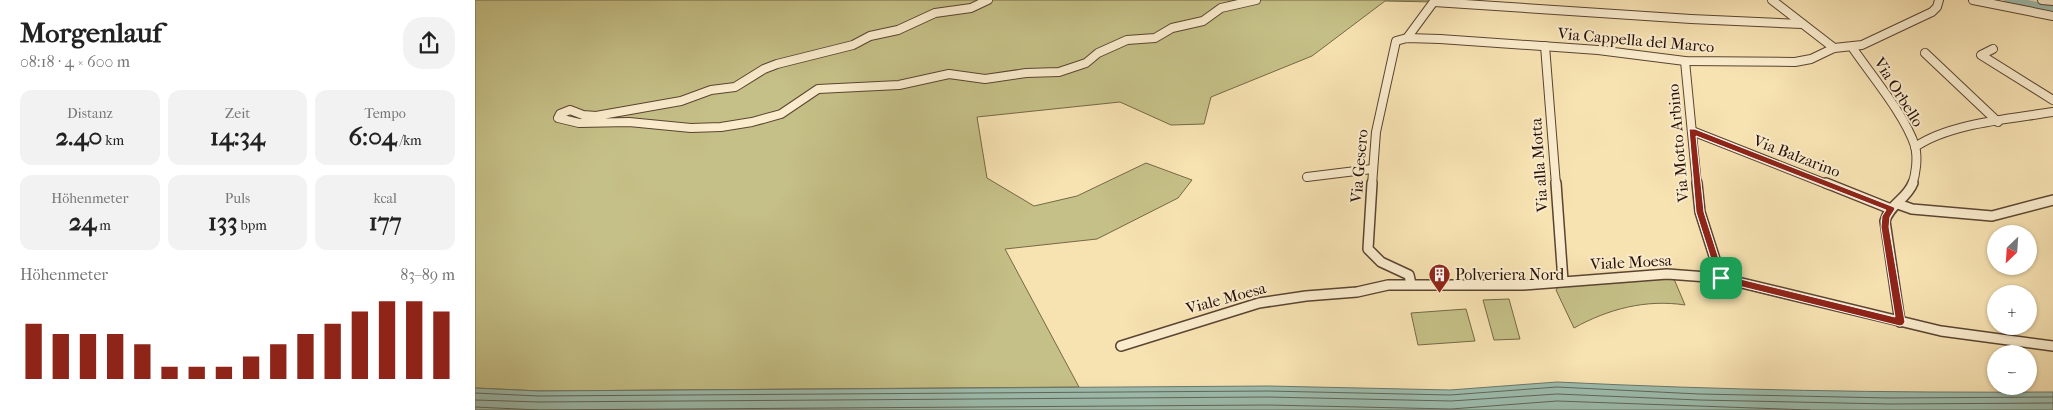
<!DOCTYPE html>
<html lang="de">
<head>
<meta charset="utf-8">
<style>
  body { margin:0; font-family:"IM FELL French Canon",serif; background:#f2f2f2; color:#222; height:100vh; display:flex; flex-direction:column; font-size:19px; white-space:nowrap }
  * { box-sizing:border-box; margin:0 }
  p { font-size:16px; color:#767676 }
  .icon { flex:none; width:28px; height:28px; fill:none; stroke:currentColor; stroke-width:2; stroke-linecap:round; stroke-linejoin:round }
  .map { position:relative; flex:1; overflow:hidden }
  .sheet { display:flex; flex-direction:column; background:#fff; width:475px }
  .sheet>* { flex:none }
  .needle { width:32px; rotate:205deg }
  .buttons { position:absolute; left:1512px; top:225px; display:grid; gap:10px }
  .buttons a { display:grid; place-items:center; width:50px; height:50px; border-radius:50%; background:#fff; box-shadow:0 1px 4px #0004; font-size:25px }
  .pin { position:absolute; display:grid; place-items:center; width:42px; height:42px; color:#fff; margin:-21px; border-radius:10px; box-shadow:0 2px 8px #0006 }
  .round { display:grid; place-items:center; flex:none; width:52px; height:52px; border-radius:20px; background:#f2f2f2 }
  .headline { display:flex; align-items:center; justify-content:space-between; height:85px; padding:0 20px }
  h1 { font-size:28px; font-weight:700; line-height:38px }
  .figures { display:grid; grid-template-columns:repeat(3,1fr); gap:8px; height:85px; padding:5px 20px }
  .figures div { display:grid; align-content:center; border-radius:12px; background:#f2f2f2; text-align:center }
  .figures b { font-size:25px; font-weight:700 }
  .figures small { font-size:14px; font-weight:400 }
  .figures p { font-size:14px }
  .chart { height:140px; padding:10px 20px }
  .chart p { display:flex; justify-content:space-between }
  .chart svg { width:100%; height:90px; margin-top:5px; stroke:#8f2418; stroke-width:6 }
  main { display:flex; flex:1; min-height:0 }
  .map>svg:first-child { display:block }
  .green { fill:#c5c087; stroke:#766846 }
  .water { fill:#9dbdae; stroke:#6d776b }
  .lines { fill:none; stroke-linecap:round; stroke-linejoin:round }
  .shore { stroke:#62665a; stroke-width:1 }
  .river { fill:#9dbdae; fill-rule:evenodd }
  .minor-far1-casing { stroke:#5a4431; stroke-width:10 }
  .minor-casing { stroke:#5a4431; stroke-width:12 }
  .minor-far1 { stroke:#faeccd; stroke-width:8 }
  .minor { stroke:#faeccd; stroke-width:9 }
  .route { fill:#8f2418; stroke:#fff; fill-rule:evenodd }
  .labels { text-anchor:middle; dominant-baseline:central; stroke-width:4; stroke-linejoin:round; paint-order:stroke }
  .street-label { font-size:16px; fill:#260f06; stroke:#faeccd }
  .poi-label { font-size:16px; fill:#260f06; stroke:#faeccd; text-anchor:start }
</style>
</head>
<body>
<main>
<section class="sheet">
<div class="headline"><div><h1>Morgenlauf</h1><p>08:18 · 4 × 600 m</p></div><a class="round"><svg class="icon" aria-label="share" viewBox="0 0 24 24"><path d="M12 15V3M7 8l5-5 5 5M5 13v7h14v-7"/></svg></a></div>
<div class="figures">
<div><p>Distanz</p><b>2.40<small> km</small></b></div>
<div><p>Zeit</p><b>14:34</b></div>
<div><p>Tempo</p><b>6:04<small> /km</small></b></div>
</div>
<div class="figures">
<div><p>Höhenmeter</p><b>24<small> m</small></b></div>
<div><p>Puls</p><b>133<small> bpm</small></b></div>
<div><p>kcal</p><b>177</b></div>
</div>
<div class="chart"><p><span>Höhenmeter</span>83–89 m</p>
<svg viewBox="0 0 160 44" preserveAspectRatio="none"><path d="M5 44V17M15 44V22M25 44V22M35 44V22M45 44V27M55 44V38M65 44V38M75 44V38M85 44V33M95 44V27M105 44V22M115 44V17M125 44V11M135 44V6M145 44V6M155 44V11"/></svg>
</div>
</section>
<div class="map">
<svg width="1578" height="410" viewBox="0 0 1578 410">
  <rect width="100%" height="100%" fill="#f7e2b2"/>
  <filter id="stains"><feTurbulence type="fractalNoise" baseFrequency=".004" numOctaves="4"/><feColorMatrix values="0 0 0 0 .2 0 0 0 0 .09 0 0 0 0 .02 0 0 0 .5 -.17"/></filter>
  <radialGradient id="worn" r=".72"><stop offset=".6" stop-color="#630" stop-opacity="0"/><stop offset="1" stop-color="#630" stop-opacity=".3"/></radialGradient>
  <g class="green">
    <polygon points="0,0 960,0 959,2 910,1 837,56 736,97 729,124 696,125 645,102 502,117 512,178 559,206 602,196 671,163 717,180 703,198 622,239 530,249 604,387 64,391 0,388"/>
    <path d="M1170 279H1199L1210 305C1171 299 1133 309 1099 328L1081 290 1083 287Z"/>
    <polygon points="1034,299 1045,339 1019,340 1008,300"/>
    <polygon points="991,309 1000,341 943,345 936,313"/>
  </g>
  <path class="water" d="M1082 382C1247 390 1412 393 1578 392V410H0V388L64 391 793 386 975 390Z"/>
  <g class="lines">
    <g class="shore">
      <polyline points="0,393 64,396 792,391 975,395 1082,387 1224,394 1414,398 1578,397"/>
      <polyline points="0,400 64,402 792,397 976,401 1082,394 1224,400 1414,404 1578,403"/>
      <polyline points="0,407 64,410 792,405 976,409 1082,401 1335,410"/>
    </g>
    <polygon class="river" points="1528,0 1552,0 1578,5 1578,11 1533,3"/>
    <defs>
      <g id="minor-far1">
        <polyline points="513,0 496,8 460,13 423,30 395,36 378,45 302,64 289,69 260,87 236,90 206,101 121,116 108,115 95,110 85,114 83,118 104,123 154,122 216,128 246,127 277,122 306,114 343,89 424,85 474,74 510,79 551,73 584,72 611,63 623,53 652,40 680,38 697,28 728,21 746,8 781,0"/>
        <polyline points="1297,0 1359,48"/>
        <polyline points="1498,0 1578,16"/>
        <polyline points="1567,0 1578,1"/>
        <polyline points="959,2 1216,19 1327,24"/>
        <polyline points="932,38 960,0"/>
        <polyline points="1070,46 1081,185"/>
        <path d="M1377 47C1396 75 1430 115 1440 146 1443 158 1441 174 1437 185"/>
        <polyline points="1518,49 1506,55 1578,100"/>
        <polyline points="1450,53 1523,122"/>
        <polyline points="1210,61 1222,185"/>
        <polyline points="1217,131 1354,185"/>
        <path d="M1440 147C1475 123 1535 119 1578 112"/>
        <polyline points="832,177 897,169"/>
        <polyline points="897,185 901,132 921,41 932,38 965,39 1123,50 1210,61 1320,62 1336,59 1359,48 1387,45 1457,12 1462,7 1464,0"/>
      </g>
      <g id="minor">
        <polyline points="897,183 893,249 906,262 934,275 936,284"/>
        <polyline points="1081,183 1088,281"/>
        <polyline points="1222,183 1225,212 1246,278"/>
        <polyline points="1351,183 1416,209"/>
        <polyline points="1423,204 1437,209 1517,216 1578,200"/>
        <path d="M1425 322 1410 221C1414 205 1432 199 1438 183"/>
        <polyline points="646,346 784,303 831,296 882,292 913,285 1048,285 1192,274 1246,278 1466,331 1578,346"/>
      </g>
    </defs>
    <use href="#minor-far1" class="minor-far1-casing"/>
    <use href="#minor" class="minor-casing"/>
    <use href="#minor-far1" class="minor-far1"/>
    <use href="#minor" class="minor"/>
  </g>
  <path class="route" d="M1214 129H1220L1419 207 1420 209 1415 217 1414 227 1430 322 1428 325 1425 326 1243 281 1221 212ZM1221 136 1411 210 1407 216 1406 227 1420 317 1249 275 1229 212Z"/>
  <defs>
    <symbol id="building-pin" viewBox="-11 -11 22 30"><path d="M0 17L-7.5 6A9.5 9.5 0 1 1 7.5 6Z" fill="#8f2418" stroke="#faeccd"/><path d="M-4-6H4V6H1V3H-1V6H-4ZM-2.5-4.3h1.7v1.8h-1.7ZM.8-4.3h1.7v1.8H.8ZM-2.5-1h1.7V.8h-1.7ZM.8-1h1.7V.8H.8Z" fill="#fff"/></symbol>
  </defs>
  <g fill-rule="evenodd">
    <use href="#building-pin" x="952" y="262" width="25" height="34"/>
  </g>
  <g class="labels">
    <g class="street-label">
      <text transform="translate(1161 40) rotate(5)">Via Cappella del Marco</text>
      <text transform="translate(1424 92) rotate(58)">Via Orbello</text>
      <text transform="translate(1203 143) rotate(-95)">Via Motto Arbino</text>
      <text transform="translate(1322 156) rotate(21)">Via Balzarino</text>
      <text transform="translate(1064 165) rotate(-94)">Via alla Motta</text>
      <text transform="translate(884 166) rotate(-85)">Via Gesero</text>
      <text transform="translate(1156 262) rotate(-3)">Viale Moesa</text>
      <text transform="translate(751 298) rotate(-15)">Viale Moesa</text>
    </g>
    <g class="poi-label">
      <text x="980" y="274">Polveriera Nord</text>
    </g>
  </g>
  <rect width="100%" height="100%" filter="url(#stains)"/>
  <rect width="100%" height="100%" fill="url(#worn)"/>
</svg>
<div class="buttons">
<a><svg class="needle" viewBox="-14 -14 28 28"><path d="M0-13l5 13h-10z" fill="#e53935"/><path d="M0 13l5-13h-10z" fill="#767676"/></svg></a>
<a>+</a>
<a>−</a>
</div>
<div class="pin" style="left:1246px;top:278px;background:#1e9e55"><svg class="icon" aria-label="arrive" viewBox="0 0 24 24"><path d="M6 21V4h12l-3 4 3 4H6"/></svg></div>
</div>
</main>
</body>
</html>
